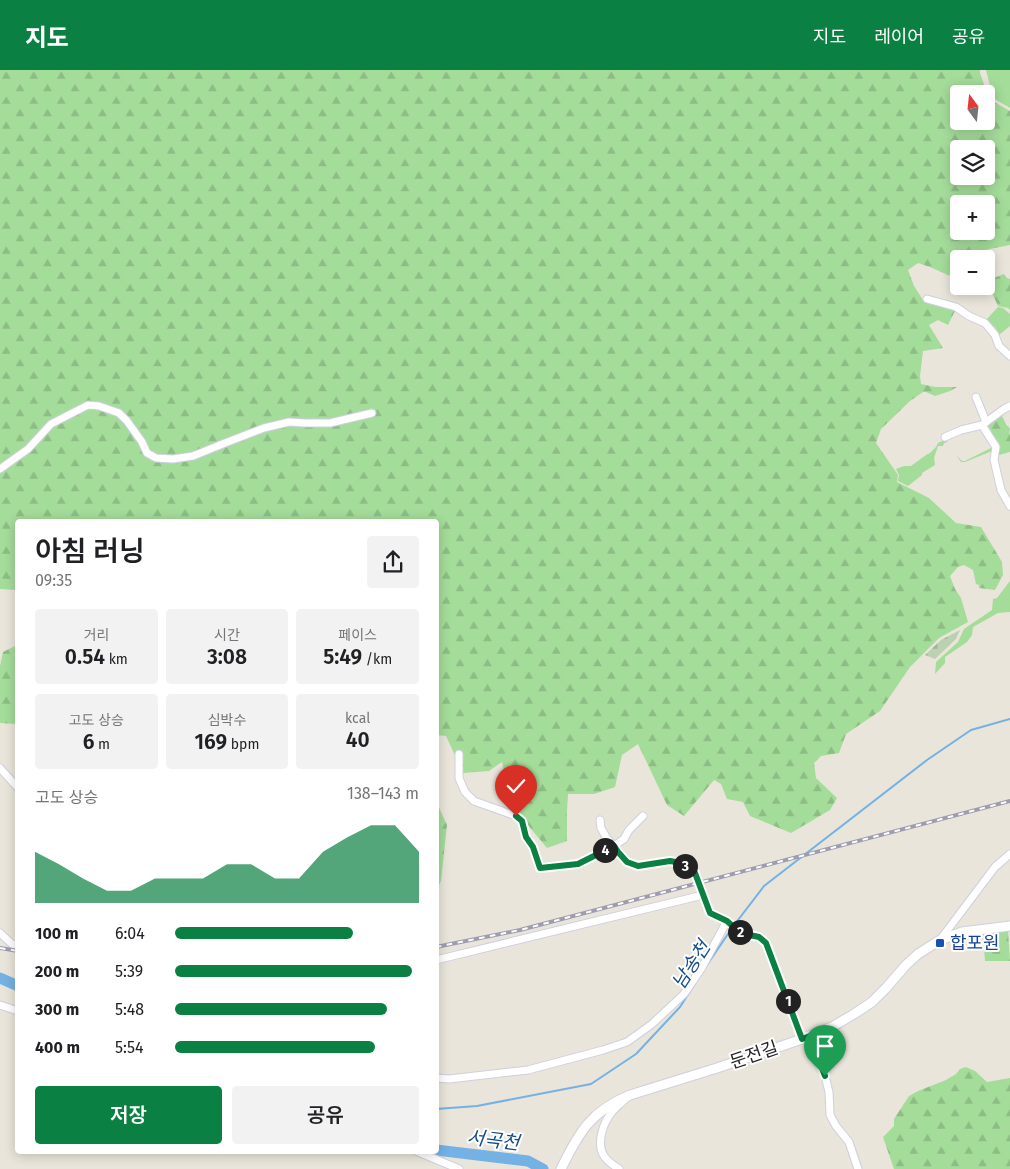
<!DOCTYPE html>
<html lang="ko">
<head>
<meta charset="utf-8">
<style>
  body { margin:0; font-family:"Fira Sans","Noto Sans KR",sans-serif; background:#f2f2f2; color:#202124; height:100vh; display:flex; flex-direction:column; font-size:19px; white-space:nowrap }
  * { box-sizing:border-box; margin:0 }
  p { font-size:16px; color:#757577 }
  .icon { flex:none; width:28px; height:28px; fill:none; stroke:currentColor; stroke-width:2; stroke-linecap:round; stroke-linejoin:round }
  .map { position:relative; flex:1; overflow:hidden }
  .side { position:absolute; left:15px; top:449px; width:424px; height:635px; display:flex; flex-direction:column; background:#fff; border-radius:5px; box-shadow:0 2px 12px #0003 }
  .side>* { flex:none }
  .needle { width:32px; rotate:345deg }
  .buttons { position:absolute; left:950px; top:15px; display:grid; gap:10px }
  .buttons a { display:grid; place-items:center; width:45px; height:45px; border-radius:5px; background:#fff; box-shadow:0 2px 12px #0003; font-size:25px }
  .pin { position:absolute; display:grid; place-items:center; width:42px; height:42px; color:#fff; margin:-51px -21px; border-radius:50% 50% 50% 0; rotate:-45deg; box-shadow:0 0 5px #0007 }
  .pin .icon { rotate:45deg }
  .km { position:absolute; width:25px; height:25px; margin:-12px; border-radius:50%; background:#222; color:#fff; font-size:14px; line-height:25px; text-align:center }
  .round { display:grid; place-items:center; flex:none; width:52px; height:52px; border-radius:5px; background:#f2f2f2 }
  .headline { display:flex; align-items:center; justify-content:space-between; height:85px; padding:0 20px }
  h1 { font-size:28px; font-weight:600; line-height:38px }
  .figures { display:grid; grid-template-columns:repeat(3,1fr); gap:8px; height:85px; padding:5px 20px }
  .figures div { display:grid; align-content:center; border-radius:5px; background:#f2f2f2; text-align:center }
  .figures b { font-size:21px; font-weight:600 }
  .figures small { font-size:14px; font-weight:400 }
  .figures p { font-size:14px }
  .chart { height:140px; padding:10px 20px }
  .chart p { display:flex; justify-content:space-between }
  .chart svg { width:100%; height:90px; margin-top:5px; fill:#0b8043; opacity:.7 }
  .cta { display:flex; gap:10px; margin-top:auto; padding:10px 20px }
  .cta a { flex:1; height:58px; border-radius:5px; background:#0b8043; color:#fff; font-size:20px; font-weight:600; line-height:58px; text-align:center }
  .cta a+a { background:#f2f2f2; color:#202124 }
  ul { padding:0 20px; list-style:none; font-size:16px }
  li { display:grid; grid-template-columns:80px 60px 1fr; align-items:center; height:38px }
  li i { height:12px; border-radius:6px; background:#0b8043 }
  header { display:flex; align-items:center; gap:30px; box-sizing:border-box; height:70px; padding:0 25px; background:#0b8043; color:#fff }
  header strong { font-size:24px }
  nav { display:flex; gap:28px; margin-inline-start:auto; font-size:18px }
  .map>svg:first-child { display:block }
  .grass { fill:#a4dc9a }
  .forest { fill:url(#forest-firs); fill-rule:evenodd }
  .cemetery { fill:url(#cemetery-stones) }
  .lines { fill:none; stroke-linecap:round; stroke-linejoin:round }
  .stream { stroke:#74b1e4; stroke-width:2 }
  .river { stroke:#74b1e4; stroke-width:11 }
  .minor-casing { stroke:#cfcfdf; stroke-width:9 }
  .tertiary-casing { stroke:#cfcfdf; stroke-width:11 }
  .minor { stroke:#fff; stroke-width:7 }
  .tertiary { stroke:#fff; stroke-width:9 }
  .rail-casing { stroke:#9e9db0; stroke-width:4 }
  .rail { stroke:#fff; stroke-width:2; stroke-dasharray:5.5; stroke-linecap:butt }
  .route-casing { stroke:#fff; stroke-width:10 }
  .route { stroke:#0b8043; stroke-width:6 }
  .transit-dot { fill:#1a4fb4; stroke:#fff; stroke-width:2 }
  .labels { text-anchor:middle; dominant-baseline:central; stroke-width:4; stroke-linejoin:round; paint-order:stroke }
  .transit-label { font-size:18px; fill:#164399; stroke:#fff; text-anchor:start }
  .street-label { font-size:18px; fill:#272727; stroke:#fff }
  .water-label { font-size:19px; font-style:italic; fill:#174d8b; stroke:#fff }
</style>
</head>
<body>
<header>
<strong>지도</strong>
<nav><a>지도</a><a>레이어</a><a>공유</a></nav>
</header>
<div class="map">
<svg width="1010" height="1099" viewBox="0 0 1010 1099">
  <defs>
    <pattern id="forest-firs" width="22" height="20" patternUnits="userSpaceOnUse" patternTransform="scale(1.25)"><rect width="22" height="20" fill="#a4dc9a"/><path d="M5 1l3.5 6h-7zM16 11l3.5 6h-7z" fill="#8dbd85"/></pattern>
    <pattern id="cemetery-stones" width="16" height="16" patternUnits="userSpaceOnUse" patternTransform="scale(1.25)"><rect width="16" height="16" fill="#bbd1b2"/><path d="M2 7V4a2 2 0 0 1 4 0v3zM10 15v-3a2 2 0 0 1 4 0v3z" fill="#a1b399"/></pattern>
  </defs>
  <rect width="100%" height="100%" fill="#e9e5da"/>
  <g class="grass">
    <polygon points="986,0 1010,0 1010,38 993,28"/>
    <polygon points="998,237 1003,238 1010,244 1010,256 999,265 995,257 986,250"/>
    <polygon points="948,368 947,372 944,373 943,376 938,376 934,388 935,395 922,403 922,405 908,416 898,411 899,405 896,399 904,396 911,396 926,385 930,383 936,377 938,373"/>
    <polygon points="991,376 994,376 992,381 965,392 961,392 956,385 962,391 965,391 991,378"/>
    <polygon points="1010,511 1010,542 998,543 973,557 972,565 967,572 945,587 945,593 935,604 936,592 958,572 964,559 992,540 993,529 997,528"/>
  </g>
  <g class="forest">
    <path d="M0 0H980V3L989 29 1010 41V175L974 182 966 187V189H959V210L930 197 918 193 908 200 914 216 923 230 950 237 955 241 948 255 938 250 929 255 943 278 923 281 920 306 921 314 935 317H957L950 321 935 326 926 322H923L910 331 881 359 876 373 898 405 897 412 929 428 956 453 981 457 1002 492 1003 505 995 520 979 518V515L976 514 973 500 964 495 958 497 950 506 955 519 961 528 968 552 939 568 910 597 880 641 846 664 839 683 821 686 814 693 816 708 837 728 830 740 791 763 750 746 743 732 727 729 721 714 714 710 684 746 667 735 638 674 622 685 615 717 594 724H568L567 741V771L547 778 512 736 502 692 489 701 463 703 446 666 436 665V451H18L17 520 0 519ZM959 24H986V51H959ZM959 79H986V106H959ZM959 134H986V161H959Z"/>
    <polygon points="1004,204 1007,208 1010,209 1010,240 1008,238 998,236 992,223 984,221 978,216 986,216 986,211"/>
    <polygon points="1001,346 1002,346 1007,356 1008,356 1010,359 1009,363 1010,365 1010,382 999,385 999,377 988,357 989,354"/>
    <polygon points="17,575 17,654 0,653 0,596 3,582"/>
    <polygon points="436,731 447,755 441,811 436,820"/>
    <polygon points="1008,860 1010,891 985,891 983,863"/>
    <polygon points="966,997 975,1001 987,1012 1010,1008 1010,1099 894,1099 883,1067 894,1056 894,1049 909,1026 918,1021 946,1010 956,1004 960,999"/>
  </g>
  <polygon class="cemetery" points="960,560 956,569 935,589 925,585 941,570"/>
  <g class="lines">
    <g class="stream">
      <polyline points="735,854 764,816 927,690 971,660 1010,649"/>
      <polyline points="707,895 732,858"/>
      <polyline points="436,1039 477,1036 591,1014 636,984 680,937 696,912"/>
    </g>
    <g class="river">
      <polyline points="0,908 18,916"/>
      <polyline points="436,1080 528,1091 543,1099"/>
    </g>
    <defs>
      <g id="minor">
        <polyline points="927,229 956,237 969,246 985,253 995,265 999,276 1010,286"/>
        <polyline points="976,327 986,352"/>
        <polyline points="982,355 996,377 994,390 1001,420 1010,436"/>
        <polyline points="945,367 961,360 982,355 1004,339 1010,336"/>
        <polyline points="0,399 28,379 51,354 88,335 99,336 119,343 127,351 142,372 147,383 156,388 173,389 193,386 225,373 264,358 289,352 304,353 330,353 372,343"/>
        <polyline points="459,684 459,708 465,722 474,731 516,746 522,751 526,767 533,777 540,797 578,794 614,776 624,769 629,760 643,746"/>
        <polyline points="0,698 18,718"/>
        <polyline points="600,750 601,758 606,767 627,792 638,796 670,791 681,793 695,803 710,843 727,851 738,861 745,865 759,867 766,873 802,969"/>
        <polyline points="0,863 12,874 18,876"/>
        <polyline points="940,870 995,797 1010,784"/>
        <polyline points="436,890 703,825"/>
        <polyline points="0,935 18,941"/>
        <polyline points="810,966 825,1006 829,1022 830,1045 836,1056 849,1072 858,1099"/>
        <polyline points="436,1008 449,1009 528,1000 603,980 627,972 652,954 684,924 701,899 727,851"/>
        <polyline points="416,1081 459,1099"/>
        <path d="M619 1099C613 1095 608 1092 604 1086 596 1073 603 1053 612 1042 616 1037 622 1033 626 1028"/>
      </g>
      <path id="tertiary" d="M561 1099C579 1062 591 1041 630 1025L717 998 802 969 832 957 854 944 872 932 886 918 906 895 918 884 940 870 962 862 1010 856"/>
    </defs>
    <use href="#minor" class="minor-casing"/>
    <use href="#tertiary" class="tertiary-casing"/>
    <use href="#minor" class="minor"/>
    <use href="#tertiary" class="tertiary"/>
    <defs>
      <g id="rail">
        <polyline points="436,877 520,860 1010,731"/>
        <polyline points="0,878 18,881"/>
      </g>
    </defs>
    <use href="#rail" class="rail-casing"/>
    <use href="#rail" class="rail"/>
  </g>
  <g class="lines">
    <defs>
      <polyline id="route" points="516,746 522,751 526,767 533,777 540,798 578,794 614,776 618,782 627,792 638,796 670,791 681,793 695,803 710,843 727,851 738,861 745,864 759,867 766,873 802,969 810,966 825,1006"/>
    </defs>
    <use href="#route" class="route-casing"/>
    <use href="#route" class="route"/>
  </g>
  <rect class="transit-dot" x="935" y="868" width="10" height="10" rx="2.5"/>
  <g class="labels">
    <g class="transit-label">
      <text x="950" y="873">합포원</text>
    </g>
    <g class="street-label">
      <text transform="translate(754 985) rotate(-19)">둔전길</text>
    </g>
    <g class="water-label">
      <text transform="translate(691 895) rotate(-57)">남송천</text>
      <text transform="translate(493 1070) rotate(7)">서곡천</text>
    </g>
  </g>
</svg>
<div class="buttons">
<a><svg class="needle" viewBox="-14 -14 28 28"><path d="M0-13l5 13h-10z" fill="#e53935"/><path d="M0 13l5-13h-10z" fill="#757577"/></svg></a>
<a><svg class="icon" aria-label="layers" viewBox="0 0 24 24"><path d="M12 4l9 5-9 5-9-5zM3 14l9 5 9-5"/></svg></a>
<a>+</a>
<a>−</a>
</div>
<div class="pin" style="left:825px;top:1006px;background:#1e9e55"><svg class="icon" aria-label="arrive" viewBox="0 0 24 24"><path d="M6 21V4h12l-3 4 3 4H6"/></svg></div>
<div class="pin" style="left:516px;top:746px;background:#d93025"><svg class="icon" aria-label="check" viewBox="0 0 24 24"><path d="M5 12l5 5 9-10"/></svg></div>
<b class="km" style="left:788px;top:931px">1</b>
<b class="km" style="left:740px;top:862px">2</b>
<b class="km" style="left:685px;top:796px">3</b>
<b class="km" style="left:605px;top:780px">4</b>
<section class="side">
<div class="headline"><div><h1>아침 러닝</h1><p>09:35</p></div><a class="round"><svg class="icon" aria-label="share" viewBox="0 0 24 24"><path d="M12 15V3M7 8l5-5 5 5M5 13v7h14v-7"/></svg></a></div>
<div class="figures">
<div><p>거리</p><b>0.54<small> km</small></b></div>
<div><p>시간</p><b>3:08</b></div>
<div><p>페이스</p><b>5:49<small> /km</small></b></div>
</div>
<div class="figures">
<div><p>고도 상승</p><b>6<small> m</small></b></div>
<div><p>심박수</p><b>169<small> bpm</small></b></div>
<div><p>kcal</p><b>40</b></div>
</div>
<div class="chart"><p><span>고도 상승</span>138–143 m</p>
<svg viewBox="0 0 160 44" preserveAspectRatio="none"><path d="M0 44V19L10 25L20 32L30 38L40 38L50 32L60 32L70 32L80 25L90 25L100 32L110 32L120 19L130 12L140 6L150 6L160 19V44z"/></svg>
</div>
<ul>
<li><b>100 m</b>6:04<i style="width:73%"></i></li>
<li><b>200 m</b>5:39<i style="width:97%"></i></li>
<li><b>300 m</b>5:48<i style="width:87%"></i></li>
<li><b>400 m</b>5:54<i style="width:82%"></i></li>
</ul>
<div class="cta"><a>저장</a><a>공유</a></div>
</section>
</div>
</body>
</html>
